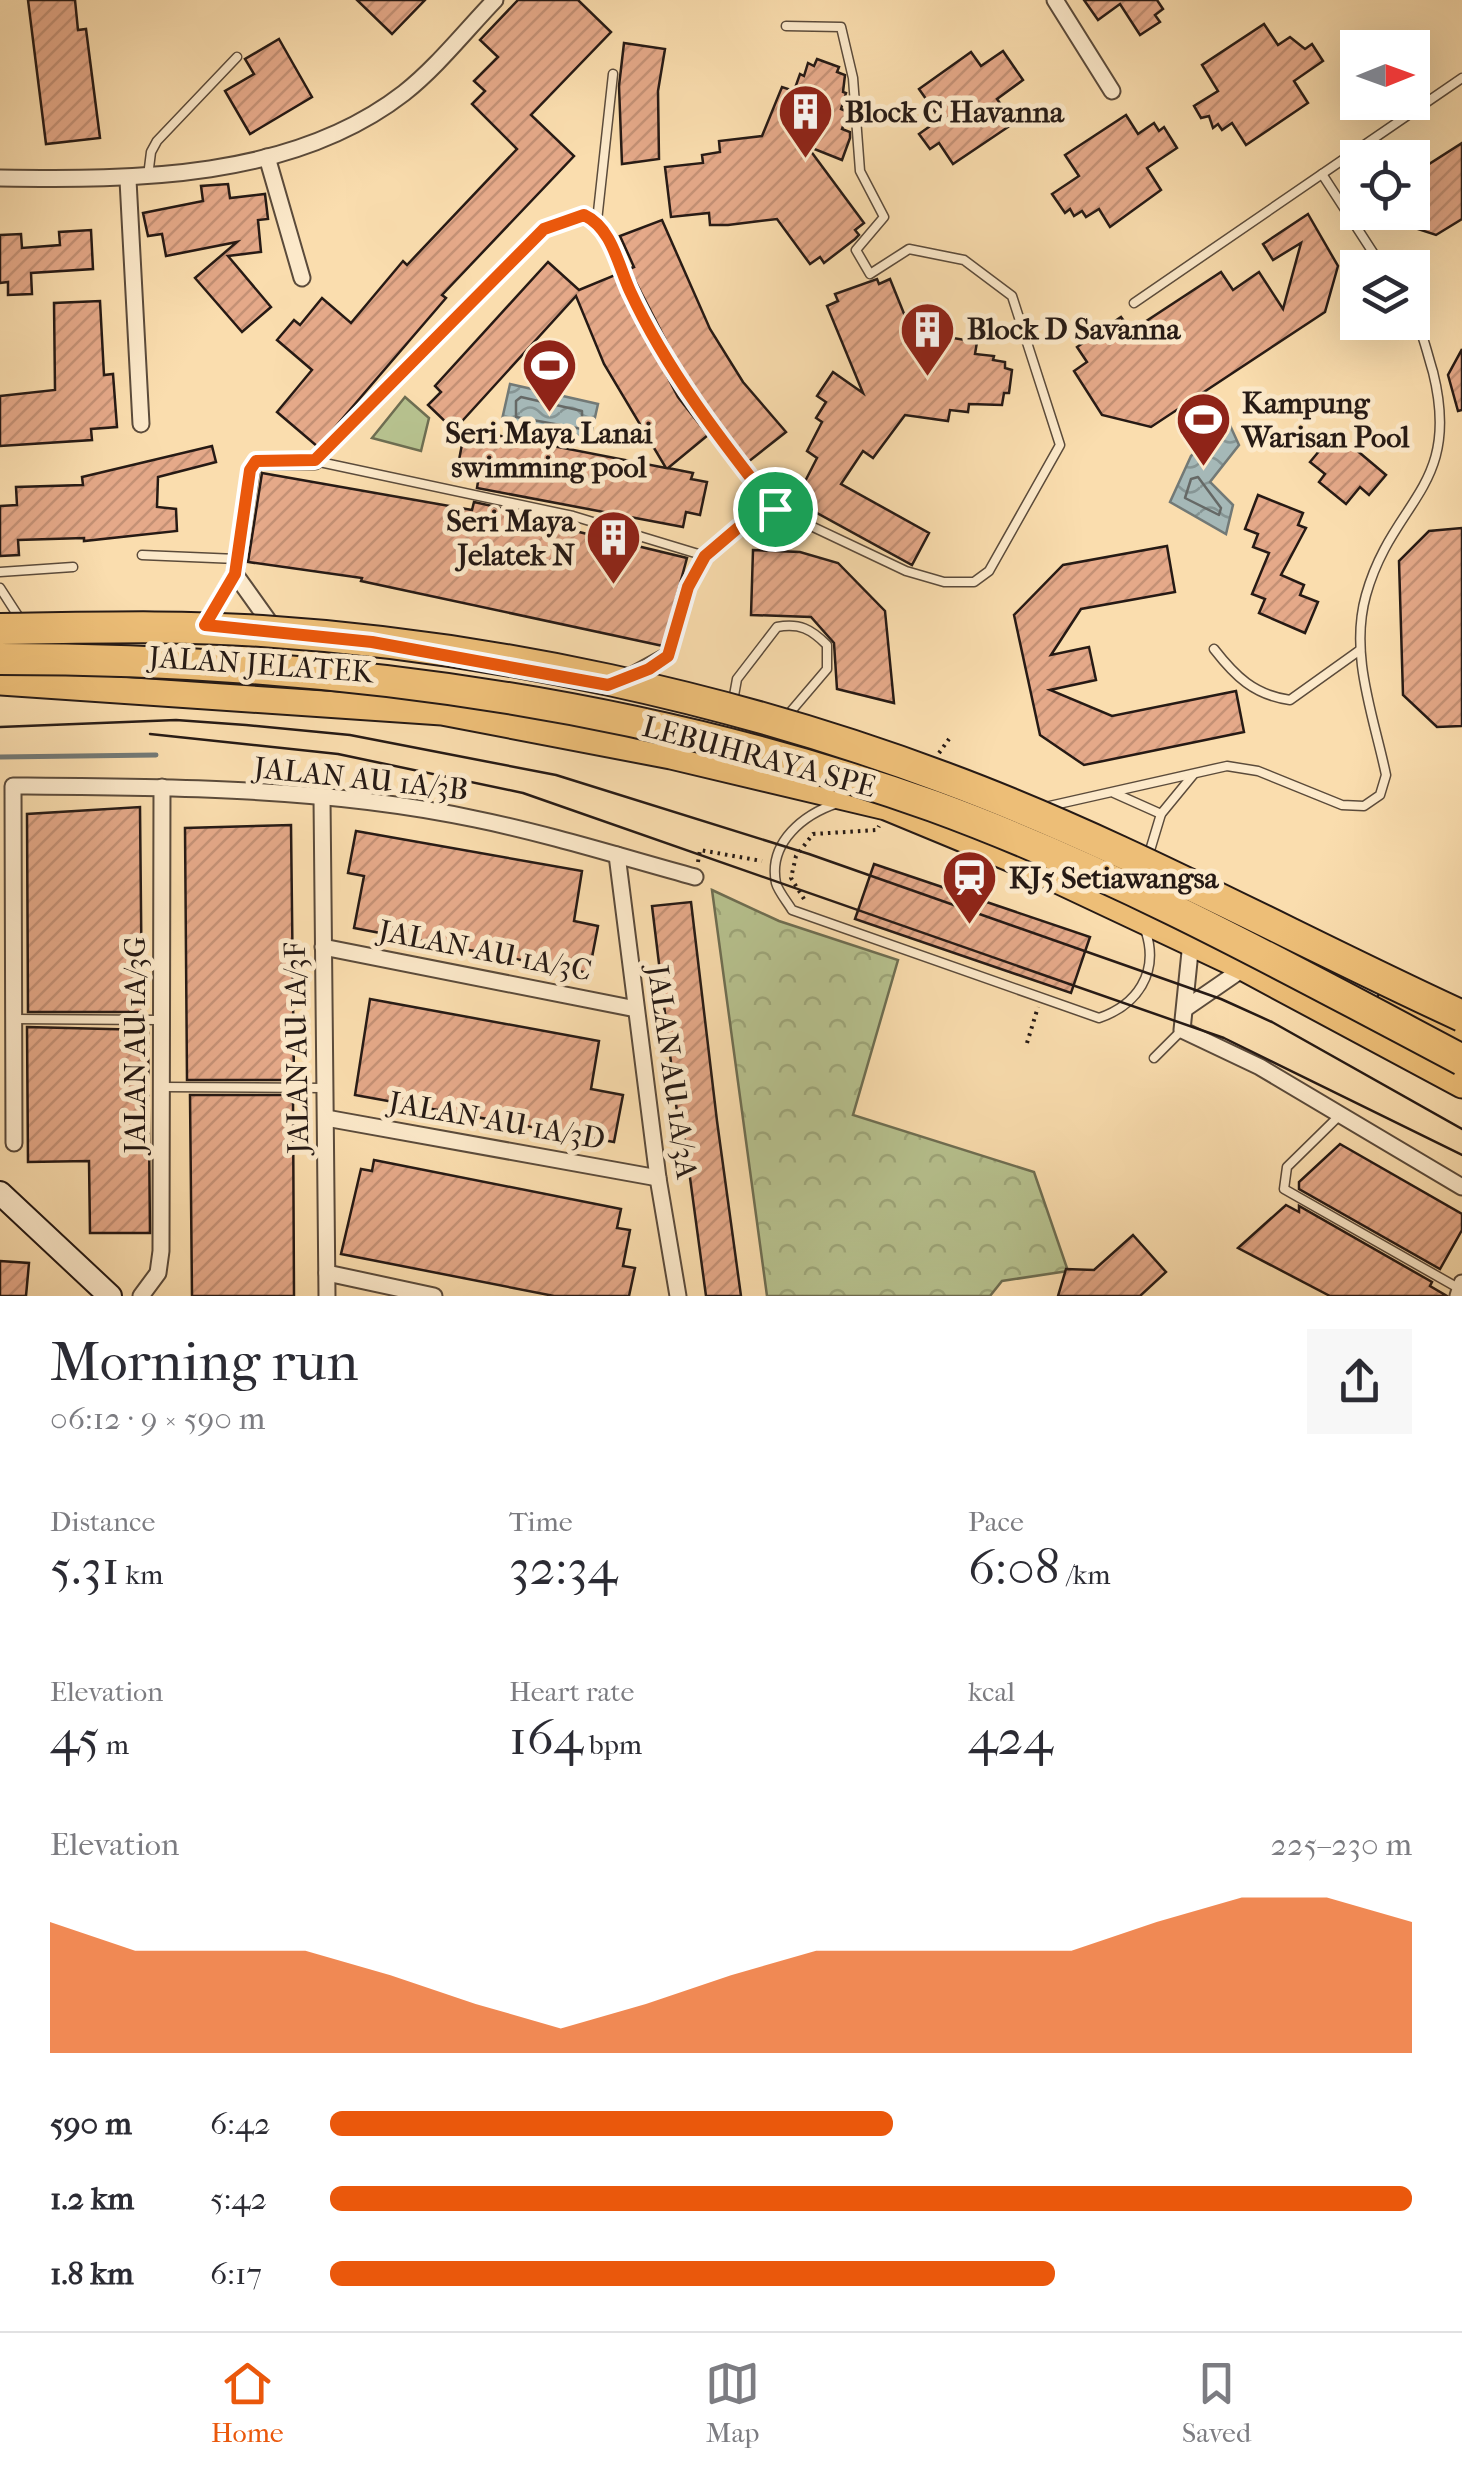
<!DOCTYPE html>
<html lang="en">
<head>
<meta charset="utf-8">
<style>
  body { margin:0; font-family:"IM FELL French Canon",serif; background:#f7f7f7; color:#2b2b33; height:100vh; display:flex; flex-direction:column; font-size:38px; white-space:nowrap }
  * { box-sizing:border-box; margin:0 }
  p { font-size:32px; color:#7c7c81 }
  .icon { flex:none; width:55px; height:55px; fill:none; stroke:currentColor; stroke-width:2; stroke-linecap:round; stroke-linejoin:round }
  .map { position:relative; height:1296px; overflow:hidden }
  .details { display:flex; flex-direction:column; background:#fff; flex:1 }
  .details>* { flex:none }
  .needle { width:65px; rotate:89deg }
  .tools { position:absolute; left:1340px; top:30px; display:grid; gap:20px }
  .tools a { display:grid; place-items:center; width:90px; height:90px; border-radius:0px; background:#fff; box-shadow:0 10px 40px #0002; font-size:50px }
  .pin { position:absolute; display:grid; place-items:center; width:85px; height:85px; color:#fff; margin:-42px; border:5px solid #fff; border-radius:50%; box-shadow:0 2px 10px #0007 }
  .round { display:grid; place-items:center; flex:none; width:105px; height:105px; border-radius:0px; background:#f7f7f7 }
  .overview { display:flex; align-items:center; justify-content:space-between; height:170px; padding:0 50px }
  h1 { font-size:55px; font-weight:600; line-height:75px }
  .figures { display:grid; grid-template-columns:repeat(3,1fr); gap:15px; height:170px; padding:10px 50px }
  .figures div { display:grid; align-content:center }
  .figures b { font-size:50px; font-weight:600 }
  .figures small { font-size:28px; font-weight:400 }
  .figures p { font-size:28px }
  .chart { height:280px; padding:20px 50px }
  .chart p { display:flex; justify-content:space-between }
  .chart svg { width:100%; height:180px; margin-top:10px; fill:#ea580c; opacity:.7 }
  ul { padding:0 50px; list-style:none; font-size:32px }
  li { display:grid; grid-template-columns:160px 120px 1fr; align-items:center; height:75px }
  li i { height:25px; border-radius:12px; background:#ea580c }
  .menu { display:flex; justify-content:space-around; align-items:center; height:140px; border-top:2px solid #e1e1e2; background:#fff; font-size:28px; color:#7c7c81 }
  .menu a { display:grid; justify-items:center; gap:5px }
  .menu .active { color:#ea580c }
  .map>svg:first-child { display:block }
  .forest { fill:url(#forest-crowns); stroke:#6e6e52; stroke-width:2.5 }
  .park { fill:#b7c28f; stroke:#6e6e52; stroke-width:2.5 }
  .water { fill:url(#water-waves); stroke:#727976; stroke-width:2.5 }
  .lines { fill:none; stroke-linecap:round; stroke-linejoin:round }
  .shore { stroke:#666966; stroke-width:2.5 }
  .stream { stroke:#727976; stroke-width:5 }
  .building { fill:url(#building-hatch); stroke:#261a15; stroke-width:2.5 }
  .lane-casing { stroke:#5b4b3b; stroke-width:11 }
  .street-casing { stroke:#5b4b3b; stroke-width:19 }
  .secondary-casing { stroke:#261a15; stroke-width:26 }
  .primary-casing { stroke:#261a15; stroke-width:29 }
  .highway-casing { stroke:#261a15; stroke-width:34 }
  .path { stroke:#261a15; stroke-width:4; stroke-dasharray:2.5 5; stroke-linecap:butt }
  .lane { stroke:#fce9ca; stroke-width:8 }
  .street { stroke:#fce9ca; stroke-width:15 }
  .secondary { stroke:#fce9ca; stroke-width:22 }
  .primary { stroke:#edbe77; stroke-width:25 }
  .highway { stroke:#edbe77; stroke-width:30 }
  .tram { stroke:#261a15; stroke-width:2.5 }
  .highway-bridge-casing { stroke:#261a15; stroke-width:34; stroke-linecap:butt }
  .highway-bridge { stroke:#edbe77; stroke-width:30 }
  .route-casing { stroke:#fff; stroke-width:20 }
  .route { stroke:#ea580c; stroke-width:12 }
  .labels { text-anchor:middle; dominant-baseline:central; stroke-width:10; stroke-linejoin:round; paint-order:stroke }
  .poi-label { font-size:30px; font-weight:bold; fill:#261a15; stroke:#fce9ca; text-anchor:start }
  .street-label { font-size:30px; fill:#261a15; stroke:#fce9ca }
</style>
</head>
<body>
<div class="map">
<svg width="1462" height="1296" viewBox="0 0 1462 1296">
  <defs>
    <pattern id="forest-crowns" width="20" height="18" patternUnits="userSpaceOnUse" patternTransform="scale(2.5)"><rect width="20" height="18" fill="#b7c28f"/><path d="M2 6a3 3 0 1 1 6 0M12 15a3 3 0 1 1 6 0" fill="none" stroke="#9da67a"/></pattern>
    <pattern id="water-waves" width="16" height="10" patternUnits="userSpaceOnUse" patternTransform="scale(2.5)"><rect width="16" height="10" fill="#a5b8b7"/><path d="M0 5q4-4 8 0t8 0" fill="none" stroke="#869594"/></pattern>
    <pattern id="building-hatch" width="6" height="6" patternUnits="userSpaceOnUse" patternTransform="scale(2.5)"><rect width="6" height="6" fill="#e5a989"/><path d="M-1 1l2-2M0 6l6-6M5 7l2-2" fill="none" stroke="#c49175"/></pattern>
  </defs>
  <rect width="100%" height="100%" fill="#faddae"/>
  <filter id="stains"><feTurbulence type="fractalNoise" baseFrequency=".002" numOctaves="4"/><feColorMatrix values="0 0 0 0 .2 0 0 0 0 .09 0 0 0 0 .02 0 0 0 .5 -.17"/></filter>
  <radialGradient id="worn" r=".72"><stop offset=".6" stop-color="#630" stop-opacity="0"/><stop offset="1" stop-color="#630" stop-opacity=".3"/></radialGradient>
  <polygon class="forest" points="712,890 779,921 898,960 853,1115 1034,1172 1068,1271 1002,1281 990,1296 767,1296"/>
  <polygon class="park" points="405,397 429,418 421,451 372,438"/>
  <g class="water">
    <polygon points="510,384 598,404 589,444 501,424"/>
    <polygon points="1228,421 1239,445 1210,482 1233,505 1226,534 1170,502 1191,456"/>
  </g>
  <g class="lines">
    <g class="shore">
      <polygon points="521,397 582,411 582,429 516,417 516,401"/>
      <polygon points="1198,477 1221,508 1219,515 1185,498 1191,479"/>
    </g>
    <polyline class="stream" points="0,757 156,755"/>
  </g>
  <g class="building">
    <polygon points="28,0 75,0 78,30 86,29 100,138 46,144"/>
    <polygon points="357,0 425,0 392,34"/>
    <polygon points="518,0 578,0 611,32 531,115 574,156 442,295 446,298 318,447 277,412 312,370 277,340 294,320 300,325 322,298 351,323 403,261 407,265 517,149 472,104 485,91 474,81 498,57 480,40"/>
    <polygon points="1084,0 1157,0 1163,9 1155,15 1160,22 1140,35 1120,4 1098,20"/>
    <polygon points="1264,24 1278,45 1290,37 1305,49 1312,44 1323,61 1294,81 1308,103 1246,145 1232,123 1222,130 1218,124 1213,128 1209,116 1201,118 1194,106 1218,91 1202,65"/>
    <polygon points="279,39 312,97 250,134 225,91 254,74 245,59"/>
    <polygon points="624,43 665,49 658,91 659,159 622,164 619,86"/>
    <polygon points="1003,51 1023,80 997,99 1014,123 953,164 939,143 930,149 919,134 940,119 919,89 971,52 981,66"/>
    <polygon points="817,59 839,67 837,72 845,75 843,92 846,93 841,109 848,112 842,129 850,132 850,138 842,160 807,146 864,223 855,230 859,235 855,239 824,263 820,257 810,264 777,219 728,225 710,225 709,213 671,217 665,167 703,163 702,155 720,152 719,141 762,136 782,87 794,91 800,74 804,76 808,63 814,66"/>
    <polygon points="1126,115 1138,134 1154,123 1159,131 1164,127 1177,148 1147,168 1161,190 1110,227 1099,209 1086,217 1082,211 1074,216 1070,209 1065,213 1052,194 1079,176 1065,155"/>
    <polygon points="1462,143 1462,219 1436,235 1375,215 1412,212 1412,175"/>
    <polygon points="228,184 230,198 265,194 268,219 258,220 261,252 228,256 271,307 242,332 195,278 237,242 166,256 162,234 148,236 143,213 203,201 201,186"/>
    <polygon points="1308,214 1338,266 1325,312 1151,427 1102,415 1074,371 1087,362 1077,347 1121,317 1131,331 1221,272 1233,290 1259,272 1283,309 1301,243 1273,260 1263,244"/>
    <polygon points="662,220 710,329 743,382 786,432 748,462 691,389 629,269 634,267 620,236"/>
    <polygon points="91,230 93,269 31,273 32,294 8,295 8,282 0,283 0,235 21,234 22,248 60,245 59,232"/>
    <polygon points="548,262 579,290 615,275 678,397 708,435 668,468 693,473 691,479 707,482 700,515 686,512 683,527 477,488 480,469 458,465 465,429 666,468 604,364 576,296 454,430 428,405 441,392 435,386"/>
    <polygon points="877,279 879,284 890,279 911,331 977,342 975,354 994,356 993,360 1005,362 1005,368 1012,370 1009,393 1004,393 1002,405 969,404 968,412 950,410 948,421 905,415 873,458 863,451 841,484 929,533 912,565 795,501 817,458 807,451 822,422 816,418 826,402 817,396 833,372 863,393 827,306 838,301 835,294"/>
    <polygon points="100,301 104,375 113,374 117,427 91,429 92,440 0,446 0,396 55,390 54,303"/>
    <polygon points="1462,349 1462,410 1458,411 1448,375"/>
    <polygon points="1335,432 1386,475 1369,495 1360,487 1346,504 1319,482 1325,474 1310,462"/>
    <polygon points="212,446 216,462 158,477 157,507 176,509 177,531 84,541 84,538 18,540 19,555 0,556 0,506 17,505 16,487 83,485 82,477"/>
    <polygon points="262,473 472,510 474,502 551,519 550,525 687,558 663,646 361,581 362,578 248,562"/>
    <polygon points="1258,495 1303,513 1298,525 1306,528 1281,575 1304,585 1300,595 1318,602 1305,633 1259,613 1265,599 1252,594 1269,553 1253,547 1258,534 1245,529"/>
    <polygon points="1462,528 1462,726 1437,727 1403,695 1399,561 1429,531"/>
    <polygon points="1167,546 1175,592 1081,609 1051,655 1089,647 1096,680 1050,690 1112,716 1236,691 1244,732 1084,765 1040,735 1014,615 1063,565"/>
    <polygon points="753,550 800,552 838,563 885,611 894,703 837,689 834,643 811,617 751,615"/>
    <polygon points="140,807 142,1012 28,1012 27,814"/>
    <polygon points="291,825 294,1080 187,1080 185,828"/>
    <polygon points="356,831 582,871 574,921 598,926 589,973 354,928 364,876 348,873"/>
    <polygon points="874,864 1090,937 1071,993 855,919"/>
    <polygon points="691,902 717,1121 741,1296 706,1296 681,1111 677,1112 652,906"/>
    <polygon points="370,999 599,1041 591,1089 623,1095 614,1142 355,1095"/>
    <polygon points="27,1027 148,1030 150,1233 90,1233 89,1161 28,1162"/>
    <polygon points="190,1095 293,1095 294,1296 192,1296"/>
    <polygon points="1340,1144 1462,1214 1462,1230 1440,1269 1299,1189 1299,1182"/>
    <polygon points="374,1160 621,1209 617,1228 630,1230 623,1266 635,1268 629,1296 554,1296 341,1254 361,1169 372,1171"/>
    <polygon points="1286,1205 1299,1212 1299,1206 1432,1282 1430,1286 1447,1296 1330,1296 1238,1248"/>
    <polygon points="1133,1235 1166,1272 1140,1296 1058,1296 1066,1269 1094,1270"/>
    <polygon points="0,1261 29,1263 26,1296 0,1296"/>
  </g>
  <g class="lines">
    <defs>
      <g id="lane">
        <polyline points="1322,174 1462,78"/>
        <polyline points="148,176 151,152 157,141 237,57"/>
        <polyline points="597,221 613,74"/>
        <polyline points="1134,303 1322,174 1383,268"/>
        <polyline points="315,461 545,229 583,215 597,221 609,241 631,293 685,393 775,509 906,571 944,582 974,582 989,571 1060,445 1012,296 964,260 909,249 870,274 856,250 884,217 860,171 853,78 841,27 786,26"/>
        <polyline points="315,461 573,516 705,556"/>
        <polyline points="142,555 237,559"/>
        <polyline points="0,572 73,567"/>
        <polyline points="0,588 22,622"/>
        <path d="M1214 649C1235 676 1254 695 1290 700L1360 650"/>
        <path d="M667 656C693 583 694 542 775 509"/>
        <path d="M733 701 737 679 777 627C800 623 811 629 827 645V669L787 716"/>
        <polyline points="1114,793 1161,814"/>
        <path d="M838 803C804 814 768 842 776 883 778 891 788 903 792 910L1099 1018C1137 1005 1159 973 1146 932"/>
        <path d="M1045 807 1227 766 1258 771 1342 805 1364 806 1380 795 1386 775C1374 717 1349 655 1366 595 1393 499 1462 488 1433 372 1427 353 1423 331 1412 315"/>
        <polyline points="1148,857 1161,814 1193,775"/>
        <polyline points="14,1019 160,1020"/>
        <polyline points="1154,1058 1182,1030"/>
        <polyline points="162,1087 325,1088"/>
        <polyline points="1341,1114 1287,1167 1284,1189 1460,1289"/>
      </g>
      <g id="street">
        <polyline points="1055,0 1112,91"/>
        <polyline points="267,157 302,278"/>
        <path d="M0 178C134 180 292 180 404 93 437 67 466 30 495 0"/>
        <polyline points="128,180 141,424"/>
        <polyline points="235,574 275,630"/>
        <polyline points="205,625 235,574 251,470 257,461 315,461"/>
        <polyline points="627,678 667,656"/>
        <polyline points="322,798 327,1296"/>
        <polyline points="617,855 658,1178 678,1296"/>
        <polyline points="1191,942 1182,1030 1260,1067 1462,1187"/>
        <polyline points="323,947 636,1009"/>
        <polyline points="1186,1008 1244,968"/>
        <polyline points="326,1118 658,1178"/>
        <path d="M14 1143 13 786C166 787 325 787 475 819 549 834 622 857 695 877"/>
        <polyline points="327,1273 434,1296"/>
        <polyline points="141,1296 158,1273 161,1251 162,787"/>
        <polyline points="1458,1296 1462,1283"/>
      </g>
      <polyline id="secondary" points="0,1193 110,1296"/>
      <polyline id="primary" points="0,682 442,712 671,756 886,807 1019,862 1244,968 1462,1085"/>
      <polyline id="highway" points="1394,997 1462,1034"/>
    </defs>
    <use href="#lane" class="lane-casing"/>
    <use href="#street" class="street-casing"/>
    <use href="#secondary" class="secondary-casing"/>
    <use href="#primary" class="primary-casing"/>
    <use href="#highway" class="highway-casing"/>
    <g class="path">
      <polyline points="939,753 949,739"/>
      <polyline points="698,862 700,850 762,861"/>
      <polyline points="804,899 791,878 796,856 813,834 877,830 879,826"/>
      <polyline points="1027,1043 1038,1007"/>
    </g>
    <use href="#lane" class="lane"/>
    <use href="#street" class="street"/>
    <use href="#secondary" class="secondary"/>
    <use href="#primary" class="primary"/>
    <use href="#highway" class="highway"/>
    <g class="tram">
      <polyline points="0,727 176,720 246,725 350,735 556,775 809,854 1221,999 1272,1022 1462,1129"/>
      <polyline points="150,734 338,754 523,793 1224,1038 1462,1155"/>
    </g>
    <defs>
      <g id="highway-bridge">
        <path d="M0 629C87 628 175 625 262 631 491 646 729 697 945 778 1123 844 1290 937 1462 1016"/>
        <path d="M0 659C318 659 633 699 933 806 1117 873 1290 969 1462 1060"/>
      </g>
    </defs>
    <use href="#highway-bridge" class="highway-bridge-casing"/>
    <use href="#highway-bridge" class="highway-bridge"/>
  </g>
  <g class="lines">
    <defs>
      <path id="route" d="M584 215C612 228 618 265 630 291 667 371 721 440 775 509L746 521 705 556 688 587 668 656 649 669 608 685 372 642 205 625 235 574 250 470 256 461 315 460 544 229Z"/>
    </defs>
    <use href="#route" class="route-casing"/>
    <use href="#route" class="route"/>
  </g>
  <defs>
    <symbol id="building-pin" viewBox="-11 -11 22 30"><path d="M0 17L-7.5 6A9.5 9.5 0 1 1 7.5 6Z" fill="#8f2418" stroke="#fce9ca"/><path d="M-4-6H4V6H1V3H-1V6H-4ZM-2.5-4.3h1.7v1.8h-1.7ZM.8-4.3h1.7v1.8H.8ZM-2.5-1h1.7V.8h-1.7ZM.8-1h1.7V.8H.8Z" fill="#fff"/></symbol>
    <symbol id="stadium-pin" viewBox="-11 -11 22 30"><path d="M0 17L-7.5 6A9.5 9.5 0 1 1 7.5 6Z" fill="#8f2418" stroke="#fce9ca"/><path d="M0-5a6.5 5 0 1 0 0 10a6.5 5 0 1 0 0-10ZM-3.5-1.8h7v3.6h-7Z" fill="#fff"/></symbol>
    <symbol id="station-pin" viewBox="-11 -11 22 30"><path d="M0 17L-7.5 6A9.5 9.5 0 1 1 7.5 6Z" fill="#8f2418" stroke="#fce9ca"/><path d="M-3-6H3Q5-6 5-4V2Q5 4 3 4L4.5 6H3L1.5 4h-3L-3 6H-4.5L-3 4Q-5 4-5 2V-4Q-5-6-3-6ZM-3.5-4v3h7v-3ZM-3.5 1v1.5H-2V1ZM2 1v1.5H3.5V1Z" fill="#fff"/></symbol>
  </defs>
  <g fill-rule="evenodd">
    <use href="#building-pin" x="774" y="80" width="63" height="86"/>
    <use href="#building-pin" x="896" y="298" width="63" height="86"/>
    <use href="#stadium-pin" x="518" y="334" width="63" height="86"/>
    <use href="#stadium-pin" x="1172" y="388" width="63" height="86"/>
    <use href="#building-pin" x="582" y="506" width="63" height="86"/>
    <use href="#station-pin" x="938" y="846" width="63" height="86"/>
  </g>
  <g class="labels">
    <g class="poi-label">
      <text x="845" y="112">Block C Havanna</text>
      <text x="967" y="329">Block D Savanna</text>
      <text x="1242" y="403">Kampung<tspan x="1242" dy="34">Warisan Pool</tspan></text>
      <text x="549" y="433" text-anchor="middle">Seri Maya Lanai<tspan x="549" dy="34">swimming pool</tspan></text>
      <text x="575" y="521" text-anchor="end">Seri Maya<tspan x="575" dy="34">Jelatek N</tspan></text>
      <text x="1009" y="878">KJ5 Setiawangsa</text>
    </g>
    <g class="street-label">
      <text transform="translate(261 665) rotate(4)">JALAN JELATEK</text>
      <text transform="translate(759 757) rotate(15)">LEBUHRAYA SPE</text>
      <text transform="translate(361 779) rotate(6)">JALAN AU 1A/3B</text>
      <text transform="translate(485 951) rotate(11)">JALAN AU 1A/3C</text>
      <text transform="translate(135 1045) rotate(-90)">JALAN AU 1A/3G</text>
      <text transform="translate(297 1048) rotate(-91)">JALAN AU 1A/3F</text>
      <text transform="translate(672 1072) rotate(82)">JALAN AU 1A/3A</text>
      <text transform="translate(497 1121) rotate(10)">JALAN AU 1A/3D</text>
    </g>
  </g>
  <rect width="100%" height="100%" filter="url(#stains)"/>
  <rect width="100%" height="100%" fill="url(#worn)"/>
</svg>
<div class="tools">
<a><svg class="needle" viewBox="-14 -14 28 28"><path d="M0-13l5 13h-10z" fill="#e53935"/><path d="M0 13l5-13h-10z" fill="#7c7c81"/></svg></a>
<a><svg class="icon" aria-label="locate" viewBox="0 0 24 24"><circle cx="12" cy="12" r="6"/><path d="M12 2v4M12 18v4M2 12h4M18 12h4"/></svg></a>
<a><svg class="icon" aria-label="layers" viewBox="0 0 24 24"><path d="M12 4l9 5-9 5-9-5zM3 14l9 5 9-5"/></svg></a>
</div>
<div class="pin" style="left:775px;top:509px;background:#1e9e55"><svg class="icon" aria-label="arrive" viewBox="0 0 24 24"><path d="M6 21V4h12l-3 4 3 4H6"/></svg></div>
</div>
<section class="details">
<div class="overview"><div><h1>Morning run</h1><p>06:12 · 9 × 590 m</p></div><a class="round"><svg class="icon" aria-label="share" viewBox="0 0 24 24"><path d="M12 15V3M7 8l5-5 5 5M5 13v7h14v-7"/></svg></a></div>
<div class="figures">
<div><p>Distance</p><b>5.31<small> km</small></b></div>
<div><p>Time</p><b>32:34</b></div>
<div><p>Pace</p><b>6:08<small> /km</small></b></div>
</div>
<div class="figures">
<div><p>Elevation</p><b>45<small> m</small></b></div>
<div><p>Heart rate</p><b>164<small> bpm</small></b></div>
<div><p>kcal</p><b>424</b></div>
</div>
<div class="chart"><p><span>Elevation</span>225–230 m</p>
<svg viewBox="0 0 160 44" preserveAspectRatio="none"><path d="M0 44V12L10 19L20 19L30 19L40 25L50 32L60 38L70 32L80 25L90 19L100 19L110 19L120 19L130 12L140 6L150 6L160 12V44z"/></svg>
</div>
<ul>
<li><b>590 m</b>6:42<i style="width:52%"></i></li>
<li><b>1.2 km</b>5:42<i style="width:100%"></i></li>
<li><b>1.8 km</b>6:17<i style="width:67%"></i></li>
</ul>
</section>
<nav class="menu">
<a class="active"><svg class="icon" aria-label="home" viewBox="0 0 24 24"><path d="M3 11l9-7 9 7M6 9v11h12V9"/></svg>Home</a>
<a><svg class="icon" aria-label="map" viewBox="0 0 24 24"><path d="M3 6l6-2 6 2 6-2v14l-6 2-6-2-6 2zM9 4v14M15 6v14"/></svg>Map</a>
<a><svg class="icon" aria-label="saved" viewBox="0 0 24 24"><path d="M7 4h10v16l-5-4-5 4z"/></svg>Saved</a>
</nav>
</body>
</html>
